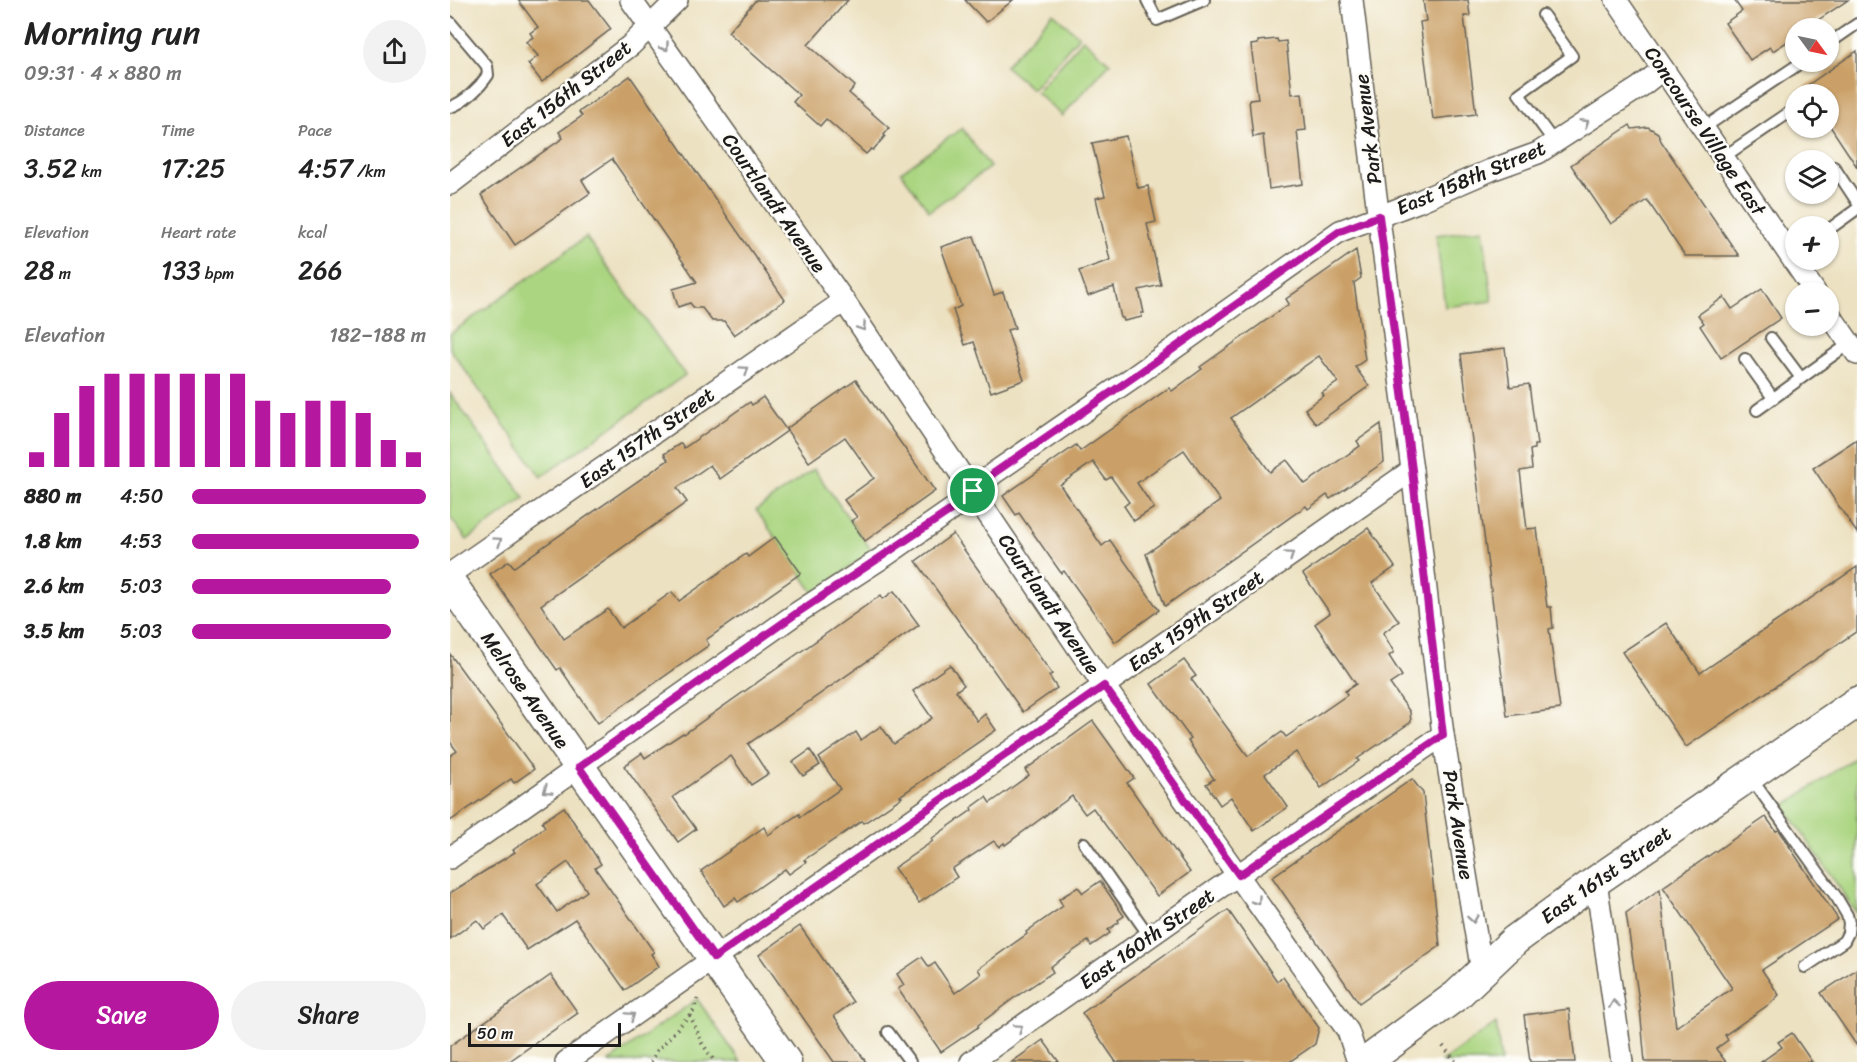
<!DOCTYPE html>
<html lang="en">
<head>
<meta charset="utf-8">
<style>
  body { margin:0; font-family:Sriracha,sans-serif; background:#f2f2f2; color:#222; height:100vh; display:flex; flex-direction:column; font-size:22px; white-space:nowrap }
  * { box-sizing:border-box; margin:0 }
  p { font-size:20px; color:#767676 }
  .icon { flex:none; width:33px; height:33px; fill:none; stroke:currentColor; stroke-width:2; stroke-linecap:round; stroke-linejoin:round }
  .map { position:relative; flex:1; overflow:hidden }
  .details { display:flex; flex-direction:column; background:#fff; width:450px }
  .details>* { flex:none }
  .needle { width:39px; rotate:123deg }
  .controls { position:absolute; left:1335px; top:18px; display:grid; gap:12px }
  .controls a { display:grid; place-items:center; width:54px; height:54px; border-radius:50%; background:#fff; box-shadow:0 2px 4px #0004; font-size:30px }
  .scale { position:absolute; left:18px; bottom:15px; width:153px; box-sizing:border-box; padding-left:6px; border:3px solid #1c1c1c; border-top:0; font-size:16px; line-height:21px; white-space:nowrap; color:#1c1c1c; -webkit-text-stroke:4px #fdfcf7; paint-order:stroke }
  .pin { position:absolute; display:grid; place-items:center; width:51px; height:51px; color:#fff; margin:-26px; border:3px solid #fff; border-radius:50%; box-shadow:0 2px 6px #0007 }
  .round { display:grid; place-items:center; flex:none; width:63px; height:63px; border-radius:32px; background:#f2f2f2 }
  .summary { display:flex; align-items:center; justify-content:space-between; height:102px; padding:0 24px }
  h1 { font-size:33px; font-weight:600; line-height:45px }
  .figures { display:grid; grid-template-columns:repeat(3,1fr); gap:9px; height:102px; padding:6px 24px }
  .figures div { display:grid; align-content:center }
  .figures b { font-size:26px; font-weight:600 }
  .figures small { font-size:16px; font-weight:400 }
  .figures p { font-size:16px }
  .chart { height:168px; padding:12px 24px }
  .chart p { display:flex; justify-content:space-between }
  .chart svg { width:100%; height:108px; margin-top:6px; stroke:#b5179e; stroke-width:6 }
  .button { display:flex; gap:12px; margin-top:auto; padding:12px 24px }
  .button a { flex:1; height:69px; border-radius:36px; background:#b5179e; color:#fff; font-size:24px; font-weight:600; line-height:69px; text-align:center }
  .button a+a { background:#f2f2f2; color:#222 }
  ul { padding:0 24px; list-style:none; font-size:20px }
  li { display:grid; grid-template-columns:96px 72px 1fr; align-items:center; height:45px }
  li i { height:15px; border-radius:8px; background:#b5179e }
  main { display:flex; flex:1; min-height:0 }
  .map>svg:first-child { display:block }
  .green { fill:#abd581; stroke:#64784e; stroke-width:1.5 }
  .building { fill:#caa067; fill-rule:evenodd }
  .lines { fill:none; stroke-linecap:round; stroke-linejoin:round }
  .lane-casing { stroke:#656156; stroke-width:14 }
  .street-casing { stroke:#656156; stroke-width:24 }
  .secondary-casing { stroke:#656156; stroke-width:33 }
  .path { stroke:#656156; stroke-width:4; stroke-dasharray:1.5 4.5; stroke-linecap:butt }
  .lane { stroke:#fff; stroke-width:10 }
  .street { stroke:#fff; stroke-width:21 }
  .secondary { stroke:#fff; stroke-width:30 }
  .oneway { stroke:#999 }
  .route-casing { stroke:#fff; stroke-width:12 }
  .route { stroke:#b5179e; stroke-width:8 }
  .labels { text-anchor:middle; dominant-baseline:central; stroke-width:5; stroke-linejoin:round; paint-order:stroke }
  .street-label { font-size:20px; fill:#1c1c1c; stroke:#fdfcf7 }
</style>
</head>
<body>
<main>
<section class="details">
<div class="summary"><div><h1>Morning run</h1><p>09:31 · 4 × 880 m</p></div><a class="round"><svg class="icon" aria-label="share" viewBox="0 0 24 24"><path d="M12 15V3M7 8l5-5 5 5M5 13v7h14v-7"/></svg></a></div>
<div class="figures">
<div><p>Distance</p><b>3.52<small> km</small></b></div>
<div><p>Time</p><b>17:25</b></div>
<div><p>Pace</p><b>4:57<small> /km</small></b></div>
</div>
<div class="figures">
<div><p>Elevation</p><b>28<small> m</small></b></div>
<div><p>Heart rate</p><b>133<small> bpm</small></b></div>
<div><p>kcal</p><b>266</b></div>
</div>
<div class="chart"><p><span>Elevation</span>182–188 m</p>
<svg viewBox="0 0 160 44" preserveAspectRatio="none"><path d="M5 44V38M15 44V22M25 44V11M35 44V6M45 44V6M55 44V6M65 44V6M75 44V6M85 44V6M95 44V17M105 44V22M115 44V17M125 44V17M135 44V22M145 44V33M155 44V38"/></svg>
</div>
<ul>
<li><b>880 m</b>4:50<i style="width:100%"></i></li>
<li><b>1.8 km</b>4:53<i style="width:97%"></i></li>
<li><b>2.6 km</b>5:03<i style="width:85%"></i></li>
<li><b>3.5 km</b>5:03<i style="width:85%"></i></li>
</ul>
<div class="button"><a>Save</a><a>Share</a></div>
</section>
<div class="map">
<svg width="1407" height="1062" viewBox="0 0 1407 1062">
  <rect width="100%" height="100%" fill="#fdfcf7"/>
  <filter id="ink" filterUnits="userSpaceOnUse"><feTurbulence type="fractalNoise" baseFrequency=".0167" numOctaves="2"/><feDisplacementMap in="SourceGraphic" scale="12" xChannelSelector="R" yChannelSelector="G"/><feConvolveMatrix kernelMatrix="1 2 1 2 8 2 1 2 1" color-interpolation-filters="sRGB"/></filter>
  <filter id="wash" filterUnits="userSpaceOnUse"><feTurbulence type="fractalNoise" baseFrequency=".008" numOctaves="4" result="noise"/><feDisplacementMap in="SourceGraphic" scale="24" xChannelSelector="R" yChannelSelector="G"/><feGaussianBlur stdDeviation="1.35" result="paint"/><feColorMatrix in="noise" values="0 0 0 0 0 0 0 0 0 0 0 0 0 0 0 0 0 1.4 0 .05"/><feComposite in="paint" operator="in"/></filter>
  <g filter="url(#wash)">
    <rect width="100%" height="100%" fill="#ece1c1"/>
    <g class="green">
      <polygon points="603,13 629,36 582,89 555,66"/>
      <polygon points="633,39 660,63 612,116 586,92"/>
      <polygon points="512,128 540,167 479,211 451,172"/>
      <polygon points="1033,229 1042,301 995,307 986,235"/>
      <polygon points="136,237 235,375 91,477 0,349 0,334"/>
      <polygon points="0,393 75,498 17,540 0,517"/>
      <polygon points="364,469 422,551 364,593 306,510"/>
      <polygon points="1407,756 1407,914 1334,806"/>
      <polygon points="247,999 291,1062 158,1062"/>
      <polygon points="1046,1023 1051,1062 992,1062"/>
    </g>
    <g id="blocks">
      <g class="building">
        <polygon points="68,0 139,0 161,29 92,82 78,64 88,56 76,42 83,37 80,33 88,27"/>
        <polygon points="306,0 398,0 358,45 405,86 399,93 439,128 434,135 435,136 423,150 421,149 416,154 376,119 370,126 343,102 349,95 278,32"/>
        <polygon points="515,0 563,0 536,22"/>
        <polygon points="973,0 1018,0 1020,16 1014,16 1026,114 983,119 970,22 976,21"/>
        <polygon points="1284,0 1398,0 1356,28 1346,28 1346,36 1323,51 1320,47 1300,60 1275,23 1292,11"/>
        <polygon points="827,39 828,42 836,41 842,94 852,93 856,130 847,131 853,184 819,189 813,135 803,137 799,100 808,99 801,45 808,44 808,41"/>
        <polygon points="1407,51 1407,167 1378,123 1378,94 1345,94"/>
        <polygon points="180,76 335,300 284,335 274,321 262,321 252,308 244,308 240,303 228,307 223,289 247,282 162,159 132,180 140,193 65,245 31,195 113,138 109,132 132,116 129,112"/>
        <polygon points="1180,125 1182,129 1198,127 1208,133 1211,141 1289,256 1235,256 1197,200 1161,224 1121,165"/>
        <polygon points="676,136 688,188 698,186 706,222 697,224 711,285 689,290 694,313 691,313 692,317 674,321 673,318 671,318 664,287 638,296 629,271 660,260 646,198 655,196 642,143"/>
        <polygon points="524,236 544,295 553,292 565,328 557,330 574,380 541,392 524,342 515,345 503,310 511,306 491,247"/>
        <polygon points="906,250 911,278 904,283 915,360 905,367 919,386 866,424 855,409 874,395 872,393 888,382 869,356 781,418 820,472 837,460 855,484 910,446 907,441 931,424 934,462 880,499 877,495 858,509 856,506 715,606 696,554 770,501 734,450 687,483 704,508 684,521 674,506 679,502 661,477 656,480 643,462 610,485 652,546 660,540 709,610 665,642 614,571 611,573 569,513 566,515 553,496 626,445 630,451 719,388 722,391 752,369 750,367 839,304 836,299"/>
        <polygon points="1312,289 1331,318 1271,358 1250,326 1254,323 1248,315 1274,297 1282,309"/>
        <polygon points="1055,348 1060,387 1079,384 1087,445 1084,445 1084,449 1080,450 1082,469 1070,471 1077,529 1087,528 1097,607 1101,607 1103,628 1099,629 1110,709 1057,716 1011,354"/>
        <polygon points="406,380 485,491 415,541 401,521 407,517 394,500 424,478 395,437 359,462 336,429"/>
        <polygon points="313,397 337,431 270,479 260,465 227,488 237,502 91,605 114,639 158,609 171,628 222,592 229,601 296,554 298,557 325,537 351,573 256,640 259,645 148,723 110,668 107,670 40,574 59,561 64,567 218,460 214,454 231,443 234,448 300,402 302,405"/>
        <polygon points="1407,439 1407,533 1363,468"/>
        <polygon points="918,528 945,567 922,583 949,621 933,633 944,652 939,656 952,676 940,684 960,712 961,722 907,759 909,761 871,788 846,752 815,774 838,807 804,831 781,797 770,805 756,784 764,779 738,741 741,739 701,684 734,660 746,676 741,679 798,756 832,732 836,737 897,695 895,691 906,684 865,624 880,613 853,574"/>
        <polygon points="503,534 602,674 599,676 607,688 573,712 466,561"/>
        <polygon points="1407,567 1407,631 1236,747 1172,652 1216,623 1250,673"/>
        <polygon points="444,591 469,625 298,744 318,774 301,785 281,756 223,797 246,829 228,842 174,766 192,753 195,758 233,733 234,734 431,595 433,599"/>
        <polygon points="0,654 84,769 64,783 61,779 0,821 0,756 7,751 0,742"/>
        <polygon points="500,665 514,685 506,691 527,721 535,714 546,730 450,796 452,797 414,823 412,821 354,860 356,862 339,874 335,869 288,902 285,898 274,906 251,871 314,827 318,835 349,814 350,817 390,789 369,758 406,732 411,740 431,726 444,744 482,718 463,691"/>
        <polygon points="643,721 684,778 677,783 740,872 707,896 643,808 635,814 622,796 555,845 554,843 549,847 544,841 502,869 507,877 469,903 444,868 483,841 481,839 522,810 521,808 536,797 540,803 553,794 579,775 575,770"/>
        <polygon points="360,750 370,765 353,776 343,762"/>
        <polygon points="962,779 973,793 990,946 909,1003 822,877"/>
        <path d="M114 807 151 864 145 868 204 952 201 954 209 966 175 990 125 919 77 950 53 915 34 929 27 920 0 939V893L65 852 63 850 95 827 92 822ZM118 862 137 891 107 912 87 884Z"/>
        <polygon points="1316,817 1326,831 1329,830 1340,846 1339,846 1388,919 1312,970 1329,995 1321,1003 1275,1035 1278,1040 1266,1049 1276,1062 1195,1062 1190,1008 1176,913 1210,889 1226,1027 1282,988 1213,887"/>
        <polygon points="650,881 674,916 668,920 669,922 658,930 660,933 641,946 638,941 600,967 603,972 564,998 528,1025 528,1027 491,1052 448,989 454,985 447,974 472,957 479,967 485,963 505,993 531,974 528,969 577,934 576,932 613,906 609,899 628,887 633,893"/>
        <polygon points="778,910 827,981 833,977 869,1028 865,1044 839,1062 666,1062 632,1013"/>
        <polygon points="350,926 403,1002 384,1016 416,1062 384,1062 309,955"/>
        <polygon points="1407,969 1407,1046 1371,993"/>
        <polygon points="101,975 128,1013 58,1062 0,1062 0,1046"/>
        <polygon points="1119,1009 1125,1062 1080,1062 1074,1015"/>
        <polygon points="1342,1033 1362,1062 1311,1062 1332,1047 1328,1042"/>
        <polygon points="593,1040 609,1062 562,1062"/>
      </g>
    </g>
  </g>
  <g filter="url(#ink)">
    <use href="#blocks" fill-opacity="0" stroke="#656156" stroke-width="1.5"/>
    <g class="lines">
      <defs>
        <g id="lane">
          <polyline points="697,0 707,20 754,0"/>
          <polyline points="1093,15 1122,56 1069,94 1104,142"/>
          <path d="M0 22 37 66 38 75C30 87 14 103 0 107"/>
          <polyline points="1378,44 1407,24"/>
          <polyline points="1252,129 1352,62"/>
          <polyline points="1272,158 1346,108"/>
          <polyline points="1384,167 1407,202"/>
          <polyline points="1378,230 1407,209"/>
          <polyline points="1321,338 1351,378"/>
          <polyline points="1295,359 1323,398"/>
          <polyline points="1307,410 1400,343"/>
          <polyline points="1301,778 1387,898 1397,915 1399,923 1398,933 1394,941 1355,967"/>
          <polyline points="634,843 700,937"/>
          <polyline points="438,1032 460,1062"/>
        </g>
        <g id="street">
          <polyline points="181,0 394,301 654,686 898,1031 908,1062"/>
          <polyline points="902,0 924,181 962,470 993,735 1032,972"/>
          <polyline points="1166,0 1365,292"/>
          <polyline points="0,184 181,45 227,0"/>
          <polyline points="1378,312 1407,354"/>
          <polyline points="0,574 394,301"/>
          <polyline points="0,858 347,613 438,554 504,508 544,473 685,376 890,231 967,202 1041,170 1088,153 1190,87 1213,69"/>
          <polyline points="1146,881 1172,1062"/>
          <polyline points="116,1062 962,470"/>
          <polyline points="521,1062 760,894 993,735"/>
        </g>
        <g id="secondary">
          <polyline points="0,582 336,1062"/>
          <polyline points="916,1062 1007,995 1065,940 1146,881 1407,702"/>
        </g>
      </defs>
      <use href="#lane" class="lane-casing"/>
      <use href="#street" class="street-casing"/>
      <use href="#secondary" class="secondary-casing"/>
      <g class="path">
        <polyline points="240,1015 252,1043 265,1062"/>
        <polyline points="993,1046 1006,1062"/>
        <polyline points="201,1062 207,1051 244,1010 248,995"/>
      </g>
      <use href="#lane" class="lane"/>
      <use href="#street" class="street"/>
      <use href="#secondary" class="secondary"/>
    </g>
    <defs><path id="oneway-chevron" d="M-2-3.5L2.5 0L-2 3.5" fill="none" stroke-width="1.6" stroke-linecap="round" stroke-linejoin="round" transform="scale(1.5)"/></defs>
    <g class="oneway">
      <use href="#oneway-chevron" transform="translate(215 47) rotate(55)"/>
      <use href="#oneway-chevron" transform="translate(1135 123) rotate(-33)"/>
      <use href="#oneway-chevron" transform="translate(412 327) rotate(56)"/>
      <use href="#oneway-chevron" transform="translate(295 370) rotate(-35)"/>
      <use href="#oneway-chevron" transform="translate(48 541) rotate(-35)"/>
      <use href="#oneway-chevron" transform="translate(840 555) rotate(-35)"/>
      <use href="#oneway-chevron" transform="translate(97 790) rotate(145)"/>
      <use href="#oneway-chevron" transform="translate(807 901) rotate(55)"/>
      <use href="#oneway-chevron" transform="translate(1023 919) rotate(81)"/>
      <use href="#oneway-chevron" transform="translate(1164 1004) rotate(-98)"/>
      <use href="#oneway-chevron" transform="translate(181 1016) rotate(-35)"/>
      <use href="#oneway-chevron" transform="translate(569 1028) rotate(-35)"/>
    </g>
  </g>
  <g class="lines" filter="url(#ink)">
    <defs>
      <polygon id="route" points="929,216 962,470 993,735 789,875 654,686 264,958 129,767 347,613 504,508 544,473 685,376 890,231"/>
    </defs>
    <use href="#route" class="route-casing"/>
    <use href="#route" class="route"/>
  </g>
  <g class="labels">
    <g class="street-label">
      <text transform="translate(116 94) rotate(-38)">East 156th Street</text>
      <text transform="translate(918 129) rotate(-97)">Park Avenue</text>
      <text transform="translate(1255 131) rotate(56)">Concourse Village East</text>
      <text transform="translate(1021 178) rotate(-23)">East 158th Street</text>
      <text transform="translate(324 203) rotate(55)">Courtlandt Avenue</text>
      <text transform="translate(197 438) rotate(-35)">East 157th Street</text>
      <text transform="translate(599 604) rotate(56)">Courtlandt Avenue</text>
      <text transform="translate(746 621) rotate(-35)">East 159th Street</text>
      <text transform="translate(75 690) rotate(55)">Melrose Avenue</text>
      <text transform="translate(1008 825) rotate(81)">Park Avenue</text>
      <text transform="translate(1156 875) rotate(-35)">East 161st Street</text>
      <text transform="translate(697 939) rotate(-35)">East 160th Street</text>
    </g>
  </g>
</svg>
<div class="controls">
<a><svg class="needle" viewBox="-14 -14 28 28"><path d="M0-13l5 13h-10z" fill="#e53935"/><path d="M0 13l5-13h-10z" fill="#767676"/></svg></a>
<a><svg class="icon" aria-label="locate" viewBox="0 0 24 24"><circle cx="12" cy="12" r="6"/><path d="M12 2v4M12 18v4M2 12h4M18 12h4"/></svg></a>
<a><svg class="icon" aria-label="layers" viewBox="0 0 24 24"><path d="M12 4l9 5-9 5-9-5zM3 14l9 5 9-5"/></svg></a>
<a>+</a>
<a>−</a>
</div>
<div class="scale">50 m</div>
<div class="pin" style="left:523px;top:491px;background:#1e9e55"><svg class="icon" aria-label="arrive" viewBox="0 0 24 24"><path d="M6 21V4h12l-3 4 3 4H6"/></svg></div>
</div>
</main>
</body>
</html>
